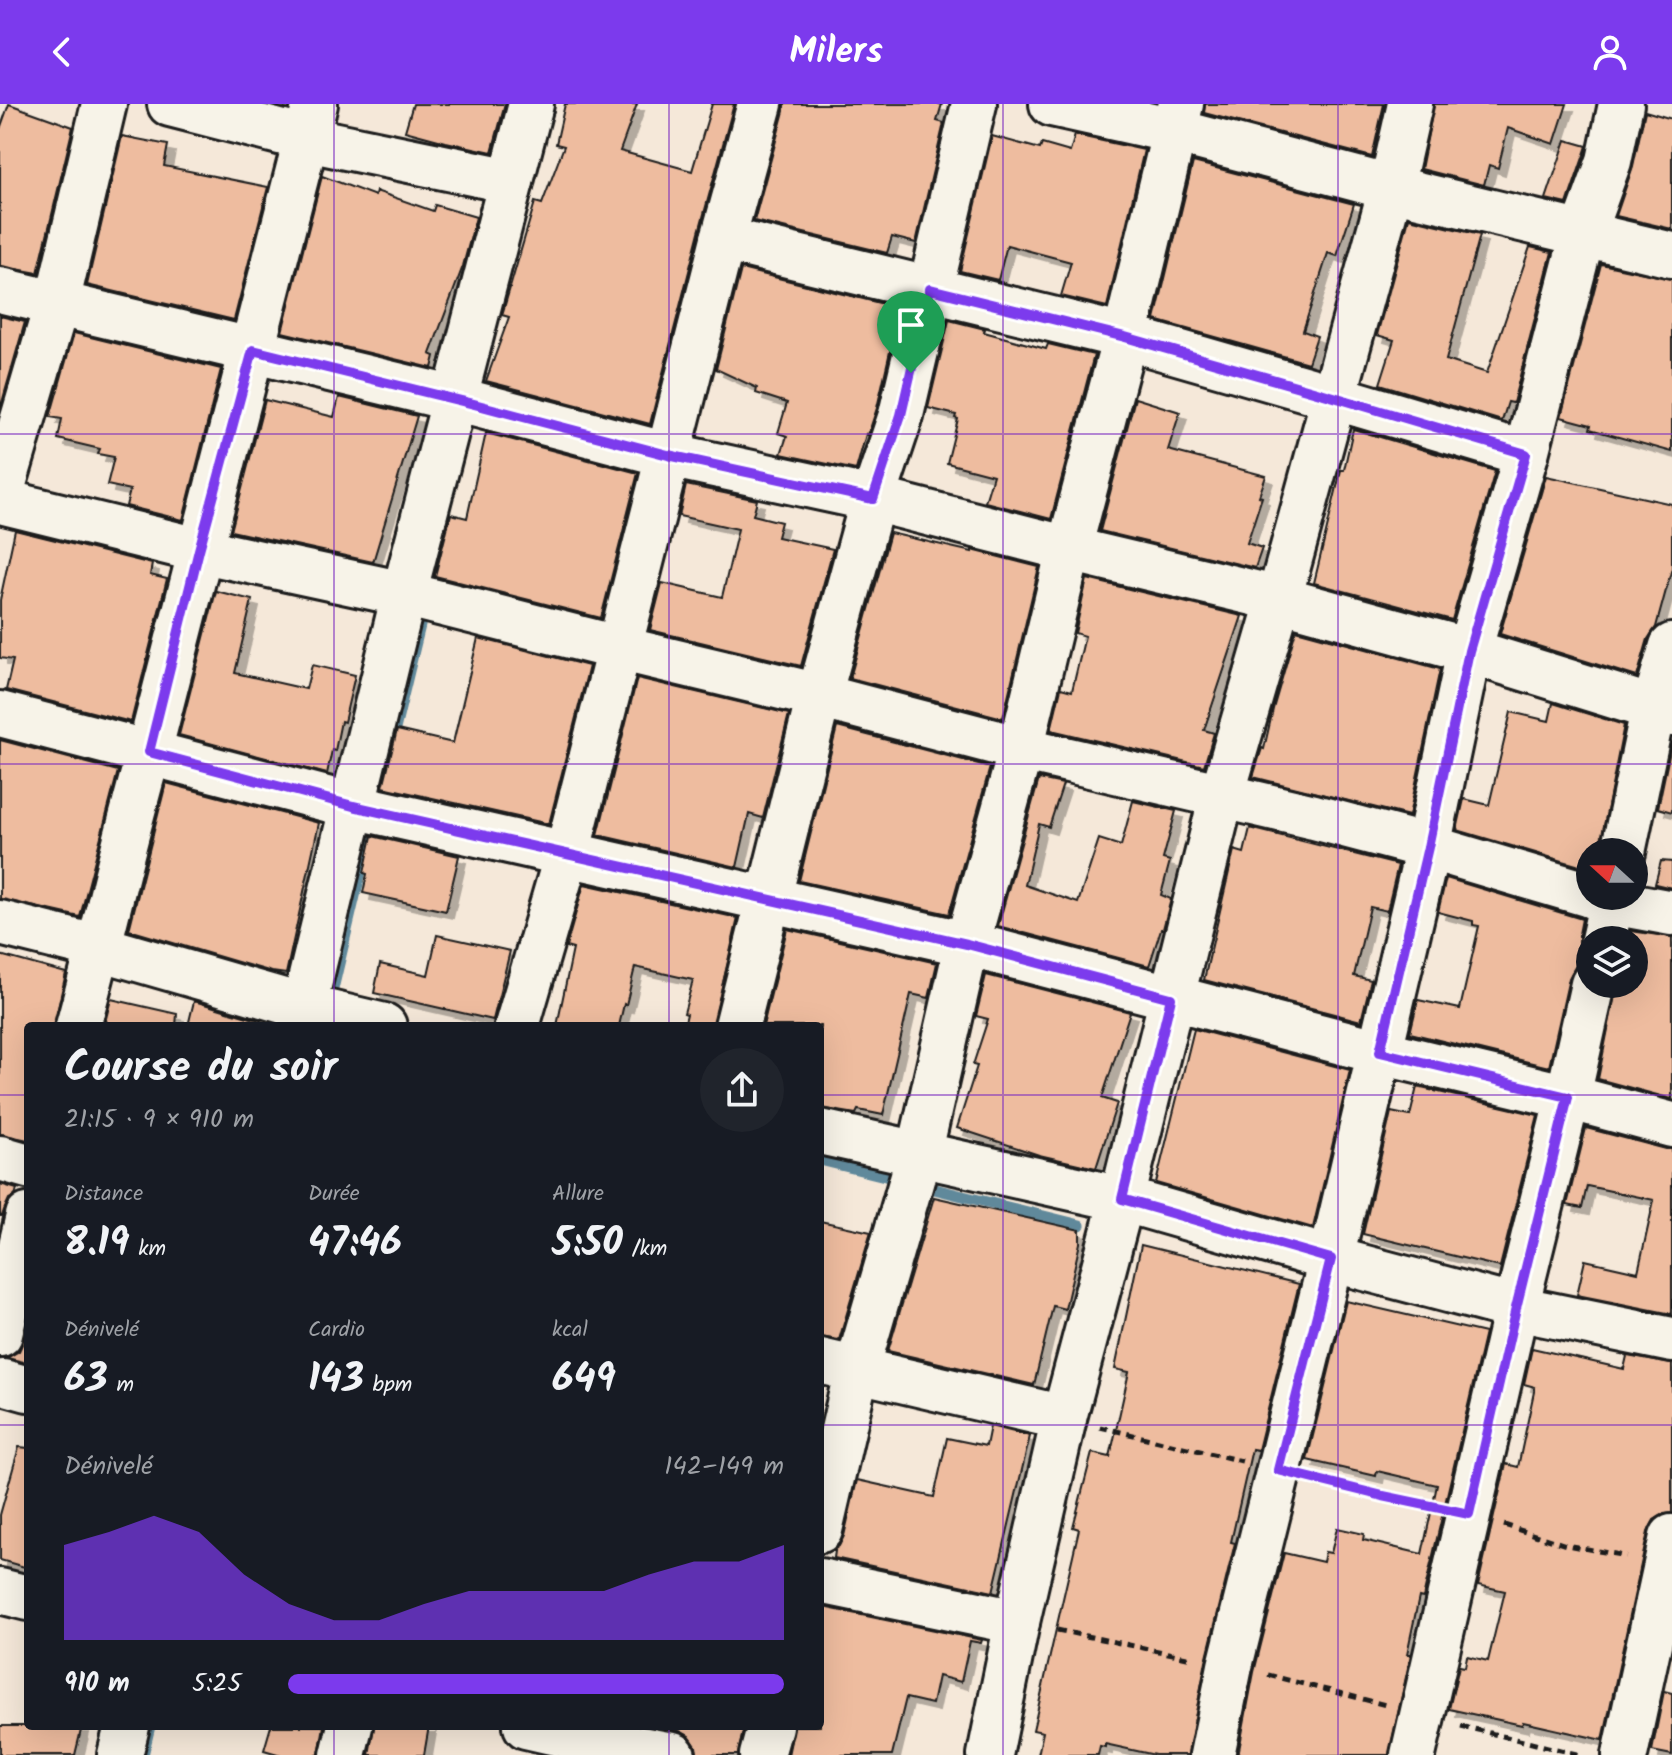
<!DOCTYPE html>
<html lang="fr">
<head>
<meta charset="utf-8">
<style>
  body { margin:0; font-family:Kalam,sans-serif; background:#20242c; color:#f1f3f6; height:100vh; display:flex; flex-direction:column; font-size:30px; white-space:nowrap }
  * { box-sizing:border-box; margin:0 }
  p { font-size:26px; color:#9ea1a6 }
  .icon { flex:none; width:44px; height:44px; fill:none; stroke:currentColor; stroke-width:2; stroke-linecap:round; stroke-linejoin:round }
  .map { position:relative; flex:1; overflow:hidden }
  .sheet { position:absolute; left:24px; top:918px; width:800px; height:708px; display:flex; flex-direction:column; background:#171b24; border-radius:8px; box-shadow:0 8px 32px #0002 }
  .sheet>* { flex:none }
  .needle { width:52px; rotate:291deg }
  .fabs { position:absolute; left:1576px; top:734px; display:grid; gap:16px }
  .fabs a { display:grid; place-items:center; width:72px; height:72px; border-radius:50%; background:#171b24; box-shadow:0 8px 32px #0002; font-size:40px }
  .pin { position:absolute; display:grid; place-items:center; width:68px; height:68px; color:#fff; margin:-82px -34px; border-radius:50% 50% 50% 0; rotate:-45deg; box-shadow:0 0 8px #0007 }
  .pin .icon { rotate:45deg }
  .round { display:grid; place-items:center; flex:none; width:84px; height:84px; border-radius:42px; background:#20242c }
  .summary { display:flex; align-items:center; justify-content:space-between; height:136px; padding:0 40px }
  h1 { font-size:44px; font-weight:700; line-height:60px }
  .figures { display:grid; grid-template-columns:repeat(3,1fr); gap:12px; height:136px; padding:8px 40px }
  .figures div { display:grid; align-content:center }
  .figures b { font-size:40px; font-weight:700 }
  .figures small { font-size:22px; font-weight:400 }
  .figures p { font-size:22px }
  .chart { height:224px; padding:16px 40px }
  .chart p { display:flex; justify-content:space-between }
  .chart svg { width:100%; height:144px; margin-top:8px; fill:#7c3aed; opacity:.7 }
  ul { padding:0 40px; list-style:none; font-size:26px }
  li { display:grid; grid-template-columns:128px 96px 1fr; align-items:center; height:60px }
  li i { height:20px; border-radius:10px; background:#7c3aed }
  header { display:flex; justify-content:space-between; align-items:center; height:104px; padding:0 40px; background:#7c3aed; color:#fff; font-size:36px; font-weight:700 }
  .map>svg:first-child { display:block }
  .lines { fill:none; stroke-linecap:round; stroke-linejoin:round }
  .stream { stroke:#61899b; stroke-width:11 }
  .building { fill:#eebc9f; stroke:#1c1c1c; stroke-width:2; filter:url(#shadow) }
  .minor-casing { stroke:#1c1c1c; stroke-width:50 }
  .path { stroke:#1c1c1c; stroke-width:5; stroke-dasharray:8 6; stroke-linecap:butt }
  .minor { stroke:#f7f3e8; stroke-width:44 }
  .route-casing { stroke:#fff; stroke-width:16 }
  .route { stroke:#7c3aed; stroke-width:10 }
  .grid { fill:none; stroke:#7b2cbf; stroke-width:2; stroke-opacity:0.55 }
</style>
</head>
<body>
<header><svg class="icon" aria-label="back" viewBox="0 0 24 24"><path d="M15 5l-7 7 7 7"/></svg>Milers<svg class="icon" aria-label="person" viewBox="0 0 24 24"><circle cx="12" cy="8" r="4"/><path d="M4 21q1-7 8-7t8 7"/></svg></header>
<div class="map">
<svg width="1672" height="1651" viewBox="0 0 1672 1651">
  <defs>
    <filter id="shadow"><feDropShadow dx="7" dy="7" stdDeviation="0" flood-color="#0004"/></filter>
  </defs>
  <rect width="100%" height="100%" fill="#f5e8d9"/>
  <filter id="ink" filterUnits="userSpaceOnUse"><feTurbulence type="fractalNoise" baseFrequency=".0125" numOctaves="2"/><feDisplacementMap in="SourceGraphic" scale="16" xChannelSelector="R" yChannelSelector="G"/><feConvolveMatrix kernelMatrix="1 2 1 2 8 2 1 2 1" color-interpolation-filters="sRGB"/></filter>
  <g filter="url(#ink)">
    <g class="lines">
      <g class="stream">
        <polyline points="428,487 445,418"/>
        <polyline points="377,700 423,509"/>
        <polyline points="329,902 373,716"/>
        <polyline points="820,1056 901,1076"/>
        <polyline points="918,1081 1080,1121"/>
        <polyline points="143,1651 150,1622"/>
      </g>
    </g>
    <g class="building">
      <polygon points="9,0 73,23 38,169 0,162 0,25"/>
      <polygon points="413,0 505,0 492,48 446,38 405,27"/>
      <polygon points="565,0 637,0 620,47 692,67 712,0 734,0 699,128 650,320 486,277 509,213 502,211 535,98 542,100 564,42 556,40"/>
      <polygon points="784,0 942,0 937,17 944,19 916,139 892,133 887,149 754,117 784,7"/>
      <polygon points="1205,0 1384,0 1372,53 1204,9"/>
      <polygon points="1434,0 1567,0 1554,40 1508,24 1498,64 1489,61 1484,81 1421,65"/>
      <polygon points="1645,7 1672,15 1672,125 1616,112 1633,62"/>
      <polygon points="1075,31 1144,46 1107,203 1061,192 1071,158 1007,141 998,176 960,167 992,32 1040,45 1042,40 1070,48"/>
      <polygon points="122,32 168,41 164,62 268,83 234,216 87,181"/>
      <polygon points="1566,36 1587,42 1567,100 1546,95"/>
      <polygon points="1193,58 1354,100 1337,152 1328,149 1303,227 1317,232 1308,259 1155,216"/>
      <polygon points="322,72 375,92 376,87 433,107 435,101 476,113 463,162 430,250 435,252 432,264 282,228"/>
      <polygon points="1409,114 1480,131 1446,256 1487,269 1530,143 1552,148 1513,299 1508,298 1502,317 1380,280 1394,236 1377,231"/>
      <polygon points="1601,160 1672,175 1672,348 1590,325 1591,321 1561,313"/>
      <polygon points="741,165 900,204 877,304 868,331 866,330 856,366 781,350 787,332 778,329 787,299 756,289 757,284 716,265"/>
      <polygon points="0,212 25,218 1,302 0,302"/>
      <polygon points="949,216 985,225 984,228 1046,245 1048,240 1094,251 1051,415 985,398 993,371 947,359 958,315 955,314 956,311 928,304"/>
      <polygon points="74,229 221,265 183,416 126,402 130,386 107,381 114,353 98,350 100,345 58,335 62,315 50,313"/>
      <polygon points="339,293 417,312 373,458 231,427 265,296 334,313"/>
      <polygon points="1135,294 1180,308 1168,346 1266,372 1259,392 1262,393 1247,439 1262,444 1255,464 1100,427"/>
      <polygon points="1353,325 1495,367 1452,516 1314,479 1341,366 1344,366"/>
      <polygon points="486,329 638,369 601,514 435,472 451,410 467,414"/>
      <polygon points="1546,372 1672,400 1672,464 1656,523 1648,535 1637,573 1500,530"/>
      <polygon points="686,381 757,396 753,411 781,418 777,433 833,445 801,562 650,526 662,479 722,493 738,425 679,412"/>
      <polygon points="15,426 152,460 150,471 167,475 131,618 6,586 13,556 0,554 0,496"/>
      <polygon points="890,429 972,448 972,446 1039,463 1003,614 850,574"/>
      <polygon points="1087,475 1242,512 1204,626 1214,629 1204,662 1051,626 1061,584 1072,587 1085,532 1075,529"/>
      <polygon points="216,487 252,496 235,569 306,585 312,561 355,571 344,618 341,617 335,647 332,646 327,670 179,631"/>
      <polygon points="1296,526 1440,565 1409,712 1253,673 1262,644 1264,645 1273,605"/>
      <polygon points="478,534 589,562 549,720 383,683 397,626 453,639"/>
      <polygon points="637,574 789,610 763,714 749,710 737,763 598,731"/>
      <polygon points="1553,599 1624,621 1599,748 1590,748 1590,765 1457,726 1464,695 1489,701 1511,608 1549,617"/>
      <polygon points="837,623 990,663 949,810 799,777"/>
      <polygon points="0,636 118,667 80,813 0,795"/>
      <polygon points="1672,637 1672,708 1658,704"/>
      <polygon points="1039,675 1063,680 1049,723 1039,720 1025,781 1078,799 1099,735 1121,742 1133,697 1176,707 1163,755 1170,757 1161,791 1171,795 1163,825 1161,825 1149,862 998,822"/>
      <polygon points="166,679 319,719 286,870 272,868 129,826"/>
      <polygon points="1250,724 1398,761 1387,807 1370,803 1354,872 1371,876 1361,917 1204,876 1234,746 1244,749"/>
      <polygon points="372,732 459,752 446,807 363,789 367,770 364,769"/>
      <polygon points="1661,757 1672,758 1672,784 1655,780"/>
      <polygon points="1446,774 1582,815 1579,830 1579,843 1589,856 1575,863 1569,874 1549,963 1410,929 1418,896 1460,905 1479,822 1473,821 1473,817 1438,808"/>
      <polygon points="584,780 738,814 713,922 684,922 687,910 684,909 693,876 635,863 626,901 624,900 619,922 557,922 573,845 566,843"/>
      <polygon points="787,825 937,859 929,894 911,890 883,1011 858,1006 856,1010 820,1004 820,922 763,922"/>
      <polygon points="1631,827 1672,833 1672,995 1598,975 1617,880 1634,880 1634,836 1629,836"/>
      <polygon points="437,831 510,847 493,916 374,889 380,860 428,871"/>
      <polygon points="0,851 66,869 54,922 28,922 28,1036 0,1030"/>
      <polygon points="986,871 1130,908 1102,994 1117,999 1096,1064 1039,1051 957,1024 977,962 973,961 988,915 976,912"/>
      <polygon points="111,895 177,910 176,922 104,922"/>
      <polygon points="194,897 261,917 260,922 188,922"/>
      <polygon points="1194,925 1350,966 1313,1124 1156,1079"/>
      <polygon points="1417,983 1538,1011 1500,1163 1363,1130 1391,1008 1410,1012"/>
      <polygon points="1586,1024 1666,1045 1672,1045 1672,1210 1577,1191 1585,1156 1638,1168 1654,1096 1587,1082 1582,1104 1567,1101"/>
      <polygon points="0,1080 17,1085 15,1092 9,1095 4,1106 2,1112 0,1112"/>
      <polygon points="934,1093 1080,1126 1080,1139 1065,1205 1053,1202 1034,1281 888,1247"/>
      <polygon points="820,1117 871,1128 839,1236 820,1233"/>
      <polygon points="1141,1141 1299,1180 1258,1346 1252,1345 1231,1438 1235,1439 1206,1557 1188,1651 1155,1651 1105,1640 1105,1643 1100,1642 1098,1651 1038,1651 1043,1628 1033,1626 1079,1425 1073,1423 1092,1349 1110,1353 1129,1268 1115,1265"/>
      <polygon points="1346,1197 1485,1229 1423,1494 1419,1493 1407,1550 1411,1550 1389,1651 1238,1651 1254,1568 1284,1449 1323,1458 1325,1448 1331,1449 1337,1424 1364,1430 1363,1436 1422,1450 1437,1381 1377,1367 1376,1372 1307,1356"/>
      <polygon points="28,1220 28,1259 7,1254 19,1247 24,1236"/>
      <polygon points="1532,1244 1624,1265 1627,1252 1672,1260 1672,1409 1664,1410 1654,1416 1648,1428 1603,1636 1523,1618 1522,1621 1449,1605 1459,1562 1465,1563 1467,1552 1488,1557 1505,1487 1478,1481 1506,1360 1518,1363 1535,1283 1524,1280"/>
      <polygon points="990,1322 1030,1332 993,1488 834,1454 835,1447 832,1447 839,1442 844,1432 857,1376 934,1393 947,1334 986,1342"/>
      <polygon points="19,1343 28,1344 28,1464 0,1456 0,1411"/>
      <polygon points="823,1503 982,1536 981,1539 970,1537 961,1578 938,1572 932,1600 906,1594 892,1651 788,1651 794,1622 820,1622 820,1515"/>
      <polygon points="1664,1587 1672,1589 1672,1651 1652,1647"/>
      <polygon points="0,1622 82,1622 75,1651 0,1651"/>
      <polygon points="271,1622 324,1622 319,1651 281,1651 264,1646"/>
      <polygon points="374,1622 429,1622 424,1651 369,1651"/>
      <polygon points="654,1622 744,1622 738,1651 697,1651 696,1642 689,1632 678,1626"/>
    </g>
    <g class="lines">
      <defs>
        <g id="minor">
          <polyline points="170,0 307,35 511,77"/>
          <polyline points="1052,0 1174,27 1391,84 1672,151"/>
          <polyline points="723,135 1125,233 1334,293 1526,350"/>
          <polyline points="0,186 455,295 668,351 873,395 1069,445 1279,495 1469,547 1672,610"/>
          <polyline points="0,393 57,199 104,0"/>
          <polyline points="0,397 199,446 404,490 618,544 819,592 1021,645 1314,713 1428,743 1590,791"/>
          <polyline points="0,610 353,702 967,840 1380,948 1568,993 1672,1021"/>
          <polyline points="1623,748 1653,606 1672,542"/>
          <polyline points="1592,792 1612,798 1672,809"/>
          <polyline points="0,819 100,844 304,903 384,922"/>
          <polyline points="1603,836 1613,792"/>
          <path d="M78 922C103 831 123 739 149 648L315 0"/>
          <polyline points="299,922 404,490 531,0"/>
          <polyline points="517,922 567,750 723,135 760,0"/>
          <polyline points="737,922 819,592 873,395 901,311 974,0"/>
          <polyline points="820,1028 1122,1095 1331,1155 1516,1204 1672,1236"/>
          <polyline points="0,1054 28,1062"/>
          <polyline points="0,1230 28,1112"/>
          <polyline points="820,1257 1064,1314"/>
          <polyline points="3,1278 28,1285"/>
          <polyline points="820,1426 857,1265 919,1051 967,840 1021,645 1069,445 1125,233 1181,0"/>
          <polyline points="820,1477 1017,1518"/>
          <polyline points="0,1487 28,1494"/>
          <polyline points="526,1622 561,1630 673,1651"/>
          <polyline points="120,1651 127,1622"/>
          <polyline points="343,1651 350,1622"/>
          <polyline points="762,1651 770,1622"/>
          <polyline points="990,1651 1017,1518 1064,1314 1122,1095 1222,691 1279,495 1391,84 1410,0"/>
          <polyline points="1212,1651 1230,1562 1331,1155 1428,743 1469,547 1526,350 1583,129 1609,57 1621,0"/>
          <polyline points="1413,1651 1516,1204 1568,993 1593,880"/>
          <polyline points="1625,1651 1672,1433"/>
        </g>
      </defs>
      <use href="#minor" class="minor-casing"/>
      <g class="path">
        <polyline points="1100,1323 1242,1357"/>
        <polyline points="1318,1376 1429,1402"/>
        <polyline points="1504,1421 1566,1441 1626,1452"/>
        <polyline points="1057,1526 1192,1554"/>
        <polyline points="1268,1571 1386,1601"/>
        <polyline points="1461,1622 1581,1651"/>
      </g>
      <use href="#minor" class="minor"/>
    </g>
  </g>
  <g class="lines" filter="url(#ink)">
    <defs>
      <polygon id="route" points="930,185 1125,233 1334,293 1526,350 1469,547 1428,743 1380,948 1568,993 1516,1204 1469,1410 1383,1392 1278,1366 1331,1155 1122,1095 1171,894 967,840 353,702 149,648 199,446 253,246 474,300 668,351 873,395 901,311"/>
    </defs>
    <use href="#route" class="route-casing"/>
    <use href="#route" class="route"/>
  </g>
  <path class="grid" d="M334 0V922M669 0V922M1003 0V1651M1338 0V1651M0 330H1672M0 660H1672M0 991H28M820 991H1672M0 1321H28M820 1321H1672M334 1622V1651M669 1622V1651"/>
</svg>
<div class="fabs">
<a><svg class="needle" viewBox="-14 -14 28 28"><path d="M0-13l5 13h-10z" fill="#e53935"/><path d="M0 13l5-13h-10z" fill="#9ea1a6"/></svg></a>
<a><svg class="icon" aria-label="layers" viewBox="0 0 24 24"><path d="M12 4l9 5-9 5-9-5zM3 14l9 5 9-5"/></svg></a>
</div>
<div class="pin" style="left:911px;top:269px;background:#1e9e55"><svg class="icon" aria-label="arrive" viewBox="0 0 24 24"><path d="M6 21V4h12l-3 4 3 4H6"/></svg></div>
<section class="sheet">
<div class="summary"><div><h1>Course du soir</h1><p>21:15 · 9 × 910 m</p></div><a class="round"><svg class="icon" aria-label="share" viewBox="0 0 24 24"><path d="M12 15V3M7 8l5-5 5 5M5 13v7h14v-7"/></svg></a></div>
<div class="figures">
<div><p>Distance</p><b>8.19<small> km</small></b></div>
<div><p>Durée</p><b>47:46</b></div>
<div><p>Allure</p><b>5:50<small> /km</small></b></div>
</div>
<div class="figures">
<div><p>Dénivelé</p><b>63<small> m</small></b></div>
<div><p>Cardio</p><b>143<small> bpm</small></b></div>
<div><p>kcal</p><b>649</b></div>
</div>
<div class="chart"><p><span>Dénivelé</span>142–149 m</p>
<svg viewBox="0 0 160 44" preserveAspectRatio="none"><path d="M0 44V15L10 11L20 6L30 11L40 24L50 33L60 38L70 38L80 33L90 29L100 29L110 29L120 29L130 24L140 20L150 20L160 15V44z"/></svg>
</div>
<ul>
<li><b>910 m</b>5:25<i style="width:100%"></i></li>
</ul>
</section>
</div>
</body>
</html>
